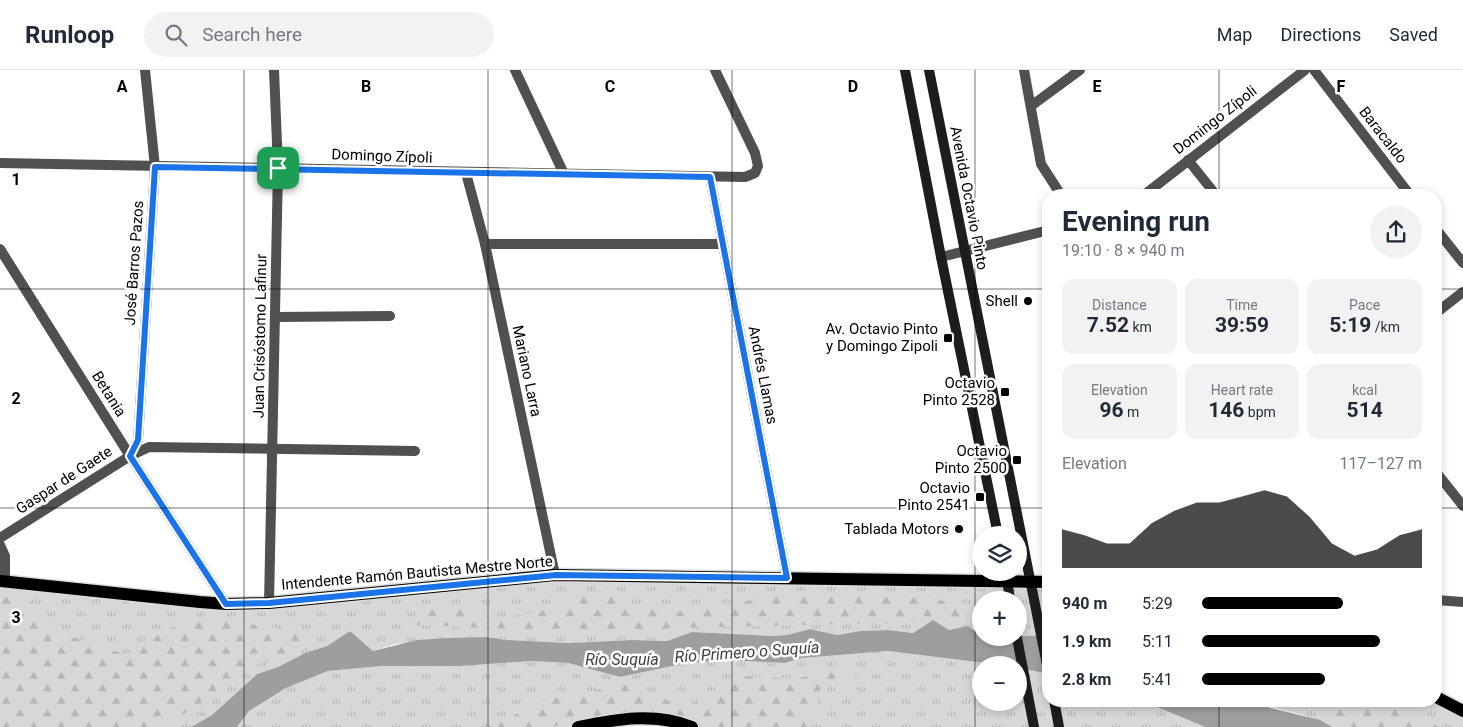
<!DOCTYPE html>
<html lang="en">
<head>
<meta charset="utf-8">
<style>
  body { margin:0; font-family:Roboto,sans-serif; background:#f2f2f3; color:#1f2937; height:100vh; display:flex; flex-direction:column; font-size:19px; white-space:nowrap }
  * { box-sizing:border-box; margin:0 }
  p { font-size:16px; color:#747a83 }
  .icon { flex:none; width:28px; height:28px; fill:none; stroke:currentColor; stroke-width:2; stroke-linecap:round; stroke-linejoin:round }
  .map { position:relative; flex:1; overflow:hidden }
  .drawer { position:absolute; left:1042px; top:119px; width:400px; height:518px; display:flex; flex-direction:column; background:#fff; border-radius:20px; box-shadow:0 2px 8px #0003 }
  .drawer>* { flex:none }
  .buttons { position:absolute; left:972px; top:456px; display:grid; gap:10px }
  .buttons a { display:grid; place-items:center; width:55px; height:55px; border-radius:50%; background:#fff; box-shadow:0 2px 8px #0003; font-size:25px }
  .pin { position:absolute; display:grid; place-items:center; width:42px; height:42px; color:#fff; margin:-21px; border-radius:10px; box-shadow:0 2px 8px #0006 }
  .round { display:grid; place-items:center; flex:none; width:52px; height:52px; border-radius:26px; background:#f2f2f3 }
  .summary { display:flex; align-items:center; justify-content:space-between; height:85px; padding:0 20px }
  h1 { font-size:28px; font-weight:700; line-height:38px }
  .figures { display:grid; grid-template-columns:repeat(3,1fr); gap:8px; height:85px; padding:5px 20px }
  .figures div { display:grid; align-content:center; border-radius:12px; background:#f2f2f3; text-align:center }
  .figures b { font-size:21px; font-weight:700 }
  .figures small { font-size:14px; font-weight:400 }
  .figures p { font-size:14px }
  .chart { height:140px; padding:10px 20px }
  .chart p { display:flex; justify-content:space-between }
  .chart svg { width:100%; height:90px; margin-top:5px; fill:#000; opacity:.7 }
  ul { padding:0 20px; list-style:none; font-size:16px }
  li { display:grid; grid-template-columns:80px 60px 1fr; align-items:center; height:38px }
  li i { height:12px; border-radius:6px; background:#000 }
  header { display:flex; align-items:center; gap:30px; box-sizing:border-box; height:70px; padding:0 25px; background:#fff; border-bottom:1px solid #e0e1e3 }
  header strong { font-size:24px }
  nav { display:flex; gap:28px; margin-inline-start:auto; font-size:18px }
  .search { width:350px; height:45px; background:#f2f2f3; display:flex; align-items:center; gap:12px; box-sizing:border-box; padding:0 18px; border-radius:28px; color:#747a83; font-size:19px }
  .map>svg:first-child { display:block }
  .grass { fill:url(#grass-tufts) }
  .forest { fill:url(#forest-firs) }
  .water { fill:#9e9e9e }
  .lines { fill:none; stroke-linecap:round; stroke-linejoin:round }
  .primary-casing { stroke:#dbdbdb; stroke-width:15 }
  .street { stroke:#505050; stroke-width:10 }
  .secondary { stroke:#1d1d1d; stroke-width:10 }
  .primary { stroke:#000; stroke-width:12 }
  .route-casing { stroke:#fff; stroke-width:10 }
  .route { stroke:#1a73e8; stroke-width:6 }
  .grid { fill:none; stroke:#000; stroke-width:1; stroke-opacity:0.55 }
  .poi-dot { fill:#000; stroke:#fff; stroke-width:2 }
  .labels { text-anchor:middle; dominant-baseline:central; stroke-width:5; stroke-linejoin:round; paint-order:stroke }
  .street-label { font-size:15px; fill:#000; stroke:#fff }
  .poi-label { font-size:15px; fill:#000; stroke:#fff; text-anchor:end }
  .water-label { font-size:16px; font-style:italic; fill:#3f3f3f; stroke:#fff }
  .grid-label { font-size:16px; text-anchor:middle; font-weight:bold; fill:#000; stroke:#fff; stroke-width:5; stroke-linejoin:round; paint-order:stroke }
</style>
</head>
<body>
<header>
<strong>Runloop</strong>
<div class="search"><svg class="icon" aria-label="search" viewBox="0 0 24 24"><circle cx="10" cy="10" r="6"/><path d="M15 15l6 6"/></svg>Search here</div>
<nav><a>Map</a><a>Directions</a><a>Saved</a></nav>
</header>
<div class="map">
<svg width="1463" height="657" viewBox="0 0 1463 657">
  <defs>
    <pattern id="grass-tufts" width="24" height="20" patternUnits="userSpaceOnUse" patternTransform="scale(1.25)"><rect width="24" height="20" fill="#d7d7d7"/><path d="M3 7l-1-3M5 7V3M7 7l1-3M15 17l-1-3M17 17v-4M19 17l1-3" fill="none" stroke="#b7b7b7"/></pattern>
    <pattern id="forest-firs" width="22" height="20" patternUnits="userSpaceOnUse" patternTransform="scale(1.25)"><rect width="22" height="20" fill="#d7d7d7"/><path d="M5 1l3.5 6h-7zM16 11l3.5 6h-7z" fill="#b7b7b7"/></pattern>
  </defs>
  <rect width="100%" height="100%" fill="#fff"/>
  <g class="grass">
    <polygon points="555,505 1049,512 1049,565 1019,566 1019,530 981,530 981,564 967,556 949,560 933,550 913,563 888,560 860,561 837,565 810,559 787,565 773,566 692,562 667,571 632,570 568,573 507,570 486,567 395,574 373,581 350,561 327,576 305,583 278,597 257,604 212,645 191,657 0,657 0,511 200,532"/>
    <polygon points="888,581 1001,595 981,595 981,632 1019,632 1019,598 1049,604 1049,630 1140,630 1205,657 692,657 661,648 578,657 237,657 249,641 286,618 328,601 382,596 460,596 532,591 568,593 620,607 682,594 726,590 785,593 802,588"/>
    <path d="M1251 630H1436L1463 641V657H1332C1307 643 1277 640 1251 630Z"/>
  </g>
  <g class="forest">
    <polygon points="615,518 633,534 677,542 779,526 859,521 962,533 981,551 674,558 607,563 413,555 419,534 456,537 497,549 548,540 571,527"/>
    <polygon points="0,519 29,528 48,559 121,583 133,583 164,561 187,552 227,551 291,560 316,559 317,565 276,588 241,600 204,631 163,657 0,657"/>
    <polygon points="835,595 858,608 821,618 810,657 714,657 684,647 636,639 550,657 492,657 543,630 624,615 650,621 684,641 710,622 746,606 798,609"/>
    <polygon points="1307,630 1382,630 1439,657 1347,657"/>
  </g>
  <g class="water">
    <polygon points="933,550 949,560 967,556 981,564 981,568 1019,568 1019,566 1049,565 1049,604 1019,598 1019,595 1001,595 888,581 802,588 785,593 726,590 682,594 620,607 568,593 532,591 460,596 382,596 328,601 286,618 249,641 237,657 191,657 212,645 257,604 278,597 305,583 327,576 350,561 373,581 417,570 449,568 486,567 507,570 568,573 632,570 667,571 692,562 773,566 787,565 810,559 837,565 860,561 888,560 913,563"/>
    <polygon points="1140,630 1251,630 1271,638 1320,650 1332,657 1205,657"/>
  </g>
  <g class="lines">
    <defs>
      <g id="primary">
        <polyline points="0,511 200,532 226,534 269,533 555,505 1049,512"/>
        <polyline points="1436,627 1463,641"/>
        <path d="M578 657C616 649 655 642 692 657"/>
      </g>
    </defs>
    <use href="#primary" class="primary-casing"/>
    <g class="street">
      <polyline points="515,0 564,104"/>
      <polyline points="1024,0 1041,94 1061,125"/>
      <polyline points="1314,0 1410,125"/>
      <polyline points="1031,36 1080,0"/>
      <polyline points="1188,90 1216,125"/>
      <polyline points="0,93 745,107 755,103 758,96 755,83 715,0"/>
      <polyline points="466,103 485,174 555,505"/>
      <polyline points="710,107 787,508"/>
      <polyline points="1144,125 1305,0"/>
      <polyline points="1436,159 1463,193"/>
      <polyline points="485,174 722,174"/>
      <polyline points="0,179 130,386 226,534"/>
      <polyline points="941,187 1049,160"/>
      <polyline points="1436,243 1463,222"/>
      <polyline points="276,247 390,246"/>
      <polyline points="130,386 138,370 155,97 145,0"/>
      <polyline points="1436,402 1463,436"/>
      <polyline points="0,468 130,386 149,377 415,381"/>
      <polyline points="0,475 5,486 5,511"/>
      <polyline points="1436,530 1463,532"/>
      <polyline points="269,533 278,98 274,0"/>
    </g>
    <g class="secondary">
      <polyline points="905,0 941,187 998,465"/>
      <polyline points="929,0 1049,605"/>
      <polyline points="1006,502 1010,530"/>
      <polyline points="1017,568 1034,657"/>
      <polyline points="1054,630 1059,657"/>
    </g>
    <use href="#primary" class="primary"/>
  </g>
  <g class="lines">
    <defs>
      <polygon id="route" points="155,97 710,107 787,508 556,505 269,533 226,534 130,386 138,370"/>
    </defs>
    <use href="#route" class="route-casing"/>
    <use href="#route" class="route"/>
  </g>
  <path class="grid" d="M244 0V657M488 0V657M732 0V657M975 0V657M1219 0V125M0 219H1049M1436 219H1463M0 438H1049M1436 438H1463M1219 630V657"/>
  <g class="poi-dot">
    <circle cx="1028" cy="231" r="5"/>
    <rect x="943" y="263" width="10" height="10" rx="2.5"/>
    <rect x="1000" y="317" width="10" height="10" rx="2.5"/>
    <rect x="1012" y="385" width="10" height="10" rx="2.5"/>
    <rect x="975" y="422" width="10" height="10" rx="2.5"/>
    <circle cx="959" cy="459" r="5"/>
  </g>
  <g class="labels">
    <g class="street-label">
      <text transform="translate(1215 50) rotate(-38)">Domingo Zípoli</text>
      <text transform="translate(1383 65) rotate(52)">Baracaldo</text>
      <text transform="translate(382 86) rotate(2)">Domingo Zípoli</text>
      <text transform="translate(969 128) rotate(79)">Avenida Octavio Pinto</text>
      <text transform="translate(134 193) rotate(-86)">José Barros Pazos</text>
      <text transform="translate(260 266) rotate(-89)">Juan Crisóstomo Lafinur</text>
      <text transform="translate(527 301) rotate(78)">Mariano Larra</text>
      <text transform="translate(763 305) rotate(79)">Andrés Llamas</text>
      <text transform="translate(109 324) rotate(58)">Betania</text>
      <text transform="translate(64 410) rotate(-33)">Gaspar de Gaete</text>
      <text transform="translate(417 503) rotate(-5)">Intendente Ramón Bautista Mestre Norte</text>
    </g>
    <g class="poi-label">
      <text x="1018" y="231">Shell</text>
      <text x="938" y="259">Av. Octavio Pinto<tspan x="938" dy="17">y Domingo Zipoli</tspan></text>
      <text x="995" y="313">Octavio<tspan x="995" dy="17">Pinto 2528</tspan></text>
      <text x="1007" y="381">Octavio<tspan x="1007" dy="17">Pinto 2500</tspan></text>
      <text x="970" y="418">Octavio<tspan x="970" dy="17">Pinto 2541</tspan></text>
      <text x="949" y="459">Tablada Motors</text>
    </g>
    <g class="water-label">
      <text transform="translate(747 582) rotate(-4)">Río Primero o Suquía</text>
      <text x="622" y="589">Río Suquía</text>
    </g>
  </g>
  <g class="grid-label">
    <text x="122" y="22">A</text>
    <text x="366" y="22">B</text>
    <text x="610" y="22">C</text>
    <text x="853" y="22">D</text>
    <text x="1097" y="22">E</text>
    <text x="1341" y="22">F</text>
    <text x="16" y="115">1</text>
    <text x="16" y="334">2</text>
    <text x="16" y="553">3</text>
  </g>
</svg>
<div class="buttons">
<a><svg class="icon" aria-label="layers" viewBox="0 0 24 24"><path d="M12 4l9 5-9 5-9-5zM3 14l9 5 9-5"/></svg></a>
<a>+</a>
<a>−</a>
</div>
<div class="pin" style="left:278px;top:98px;background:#1e9e55"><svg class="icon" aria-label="arrive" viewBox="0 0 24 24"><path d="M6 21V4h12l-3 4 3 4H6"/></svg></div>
<section class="drawer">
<div class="summary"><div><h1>Evening run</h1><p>19:10 · 8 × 940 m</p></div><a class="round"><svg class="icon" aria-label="share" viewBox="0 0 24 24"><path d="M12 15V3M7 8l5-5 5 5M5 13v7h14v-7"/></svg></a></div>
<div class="figures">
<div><p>Distance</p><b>7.52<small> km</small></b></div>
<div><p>Time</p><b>39:59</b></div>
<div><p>Pace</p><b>5:19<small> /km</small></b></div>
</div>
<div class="figures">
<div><p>Elevation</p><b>96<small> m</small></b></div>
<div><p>Heart rate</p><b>146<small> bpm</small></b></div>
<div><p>kcal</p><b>514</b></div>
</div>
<div class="chart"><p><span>Elevation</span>117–127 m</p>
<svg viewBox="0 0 160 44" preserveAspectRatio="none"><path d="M0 44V25L10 28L20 32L30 32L40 22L50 16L60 12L70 12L80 9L90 6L100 9L110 19L120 32L130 38L140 35L150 28L160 25V44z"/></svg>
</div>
<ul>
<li><b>940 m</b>5:29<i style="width:64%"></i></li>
<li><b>1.9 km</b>5:11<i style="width:81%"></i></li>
<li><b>2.8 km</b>5:41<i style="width:56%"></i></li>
</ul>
</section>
</div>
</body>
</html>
